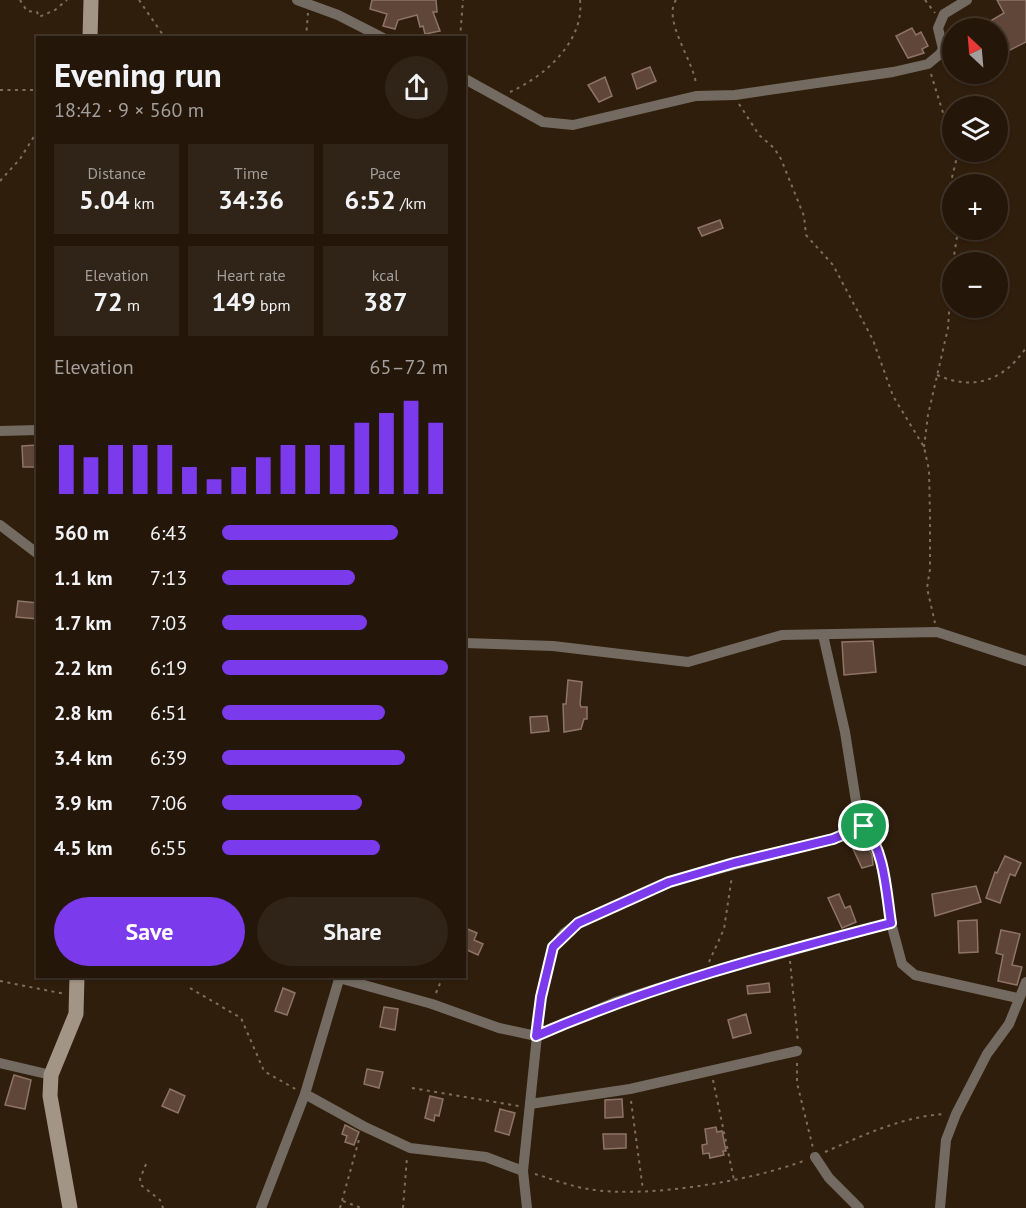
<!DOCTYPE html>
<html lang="en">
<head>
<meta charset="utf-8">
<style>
  body { margin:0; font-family:"PT Sans",sans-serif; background:#302317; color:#f1f3f6; height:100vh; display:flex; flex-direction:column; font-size:22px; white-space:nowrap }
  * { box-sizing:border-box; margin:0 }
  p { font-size:20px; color:#a39f9c }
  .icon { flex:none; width:33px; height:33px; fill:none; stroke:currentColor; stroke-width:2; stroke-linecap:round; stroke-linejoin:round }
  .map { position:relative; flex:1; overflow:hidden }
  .sheet { position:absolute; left:36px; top:36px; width:430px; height:942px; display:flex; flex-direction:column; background:#241609; border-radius:0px; box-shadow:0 2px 4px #0004,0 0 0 2px #41352a }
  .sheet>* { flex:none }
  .needle { width:39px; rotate:334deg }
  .tools { position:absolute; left:942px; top:18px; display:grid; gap:12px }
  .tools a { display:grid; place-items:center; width:66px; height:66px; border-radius:50%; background:#241609; box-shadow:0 2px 4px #0004,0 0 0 2px #41352a; font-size:30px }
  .pin { position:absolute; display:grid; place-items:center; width:51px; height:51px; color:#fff; margin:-26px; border:3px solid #fff; border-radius:50%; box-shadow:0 2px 6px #0007 }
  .round { display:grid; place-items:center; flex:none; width:63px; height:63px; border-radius:32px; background:#302317 }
  .overview { display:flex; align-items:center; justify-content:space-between; height:102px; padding:0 18px }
  h1 { font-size:33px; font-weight:600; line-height:45px }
  .figures { display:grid; grid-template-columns:repeat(3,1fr); gap:9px; height:102px; padding:6px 18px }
  .figures div { display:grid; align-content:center; border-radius:0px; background:#302317; text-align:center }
  .figures b { font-size:26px; font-weight:600 }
  .figures small { font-size:16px; font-weight:400 }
  .figures p { font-size:16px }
  .chart { height:168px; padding:12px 18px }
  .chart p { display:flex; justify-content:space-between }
  .chart svg { width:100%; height:108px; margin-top:6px; stroke:#7c3aed; stroke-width:6 }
  .button { display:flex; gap:12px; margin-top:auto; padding:12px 18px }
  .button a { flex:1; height:69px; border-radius:36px; background:#7c3aed; color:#fff; font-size:24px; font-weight:600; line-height:69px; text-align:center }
  .button a+a { background:#302317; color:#f1f3f6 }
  ul { padding:0 18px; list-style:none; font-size:20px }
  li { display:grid; grid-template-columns:96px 72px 1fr; align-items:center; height:45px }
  li i { height:15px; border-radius:8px; background:#7c3aed }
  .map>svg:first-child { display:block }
  .building { fill:#5f4639; stroke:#8e7465; stroke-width:1.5 }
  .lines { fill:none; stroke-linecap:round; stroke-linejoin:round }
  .path { stroke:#7d6e5e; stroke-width:2; stroke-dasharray:3 4.5; stroke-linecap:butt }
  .street { stroke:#736b62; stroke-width:10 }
  .secondary { stroke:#a29585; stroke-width:15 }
  .route-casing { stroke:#fff; stroke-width:12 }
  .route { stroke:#7c3aed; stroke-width:8 }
</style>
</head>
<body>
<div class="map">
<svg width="1026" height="1208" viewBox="0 0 1026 1208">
  <rect width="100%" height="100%" fill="#301e0c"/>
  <g class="building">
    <polygon points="372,0 436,0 437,12 433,12 440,31 425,34 423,26 420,27 417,15 398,20 395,29 383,26 387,14 370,9"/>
    <polygon points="997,0 1026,0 1026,42 998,56 998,28 990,28 987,23 1004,13"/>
    <polygon points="912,28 916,35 921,32 928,46 922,49 924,53 908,58 896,36"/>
    <polygon points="650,67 656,81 637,89 632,74"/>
    <polygon points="605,77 612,96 599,102 588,85"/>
    <polygon points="720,220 723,228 702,236 698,228"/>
    <polygon points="37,445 37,467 23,467 22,446"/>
    <polygon points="18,601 38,603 38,619 16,617"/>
    <polygon points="873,641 876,672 844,675 842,642"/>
    <polygon points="568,680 582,682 580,704 581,707 587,707 587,719 584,719 581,729 564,732 563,704 566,704"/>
    <polygon points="547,716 549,731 531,733 530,717"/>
    <polygon points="862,837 872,855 873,865 862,868 853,849 858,847 856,838"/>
    <polygon points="1005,856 1021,863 1015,876 1010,874 1000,903 986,898 995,872 997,873"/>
    <polygon points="976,886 981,902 935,916 932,894"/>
    <polygon points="839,894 845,908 850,906 856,922 842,928 828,898"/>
    <polygon points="977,920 978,952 959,953 958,921"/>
    <polygon points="465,928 477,933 474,940 483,944 478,955 465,949"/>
    <polygon points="1001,930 1020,934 1012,965 1022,967 1017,985 998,981 1003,955 996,953"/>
    <polygon points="769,983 770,992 748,994 747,986"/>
    <polygon points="283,988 295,993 287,1015 275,1011"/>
    <polygon points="384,1007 398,1009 395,1030 380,1027"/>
    <polygon points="746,1014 751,1033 733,1038 728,1020"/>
    <polygon points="367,1069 383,1072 379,1088 364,1084"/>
    <polygon points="14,1075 31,1080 25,1109 5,1105"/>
    <polygon points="170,1089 185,1096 178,1113 162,1106"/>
    <polygon points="430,1096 443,1099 439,1116 435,1115 434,1121 425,1118"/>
    <polygon points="622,1099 623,1117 605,1118 605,1100"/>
    <polygon points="500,1109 515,1113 509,1135 495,1131"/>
    <polygon points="345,1125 359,1132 354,1145 345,1142 347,1136 342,1134"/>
    <polygon points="716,1127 717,1132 722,1131 726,1151 723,1151 724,1155 710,1158 709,1153 703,1154 702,1145 707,1144 705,1129"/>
    <polygon points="603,1134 626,1134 626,1148 604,1149"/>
  </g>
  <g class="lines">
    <g class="path">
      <polyline points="20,0 27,11 37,12 39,17 55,10 67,0"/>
      <polyline points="139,0 165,38"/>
      <path d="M676 0C662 20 695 63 696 85"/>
      <polyline points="925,0 935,13"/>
      <polyline points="306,38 308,13"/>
      <polyline points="460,38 463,0"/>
      <polyline points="931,74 952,142"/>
      <polyline points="0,90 38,90"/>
      <path d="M510 92C544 77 585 41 580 0"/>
      <polyline points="739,104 759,135 774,148 781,159 804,216 806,235 833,265 873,340 893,396 924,447 929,470 930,516 930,569 927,588 935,623"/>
      <polyline points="0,181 20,159 38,130"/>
      <polyline points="952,222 948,194 956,161 956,152"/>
      <polyline points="953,262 957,237 955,230"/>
      <path d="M937 375C974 391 1003 381 1026 348"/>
      <polyline points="924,447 928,415 948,328 952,267"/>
      <polyline points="790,961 798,1042"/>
      <polyline points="709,962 724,929 732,876"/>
      <polyline points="0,981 65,994"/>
      <polyline points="190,988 241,1018 264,1071 297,1090"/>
      <polyline points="436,993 443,976"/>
      <polyline points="797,1063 797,1083 813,1148"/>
      <polyline points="713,1080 734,1180"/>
      <polyline points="412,1088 519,1106"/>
      <polyline points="631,1101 643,1190"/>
      <path d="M825 1152C864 1135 901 1117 944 1114"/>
      <polyline points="146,1164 140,1179 141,1185 160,1200 163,1208"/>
      <path d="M535 1174C552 1179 570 1186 588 1189 646 1199 751 1181 806 1160"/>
      <polyline points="343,1201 361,1208"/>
      <polyline points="340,1208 360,1136"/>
      <polyline points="403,1208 407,1157"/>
    </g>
    <g class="street">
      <polyline points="297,0 338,15 383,38"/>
      <polyline points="465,79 543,122 573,125 696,96 735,95 893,72 928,64 940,54 943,49 938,28 944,14 967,0"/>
      <polyline points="0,431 38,430"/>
      <polyline points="0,525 38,554"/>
      <polyline points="823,635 845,732 858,814 879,853 891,923 902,964 915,975 1018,998"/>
      <polyline points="465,643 553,646 688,662 782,635 937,632 1026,661"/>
      <polyline points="339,978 432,1004 499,1028 536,1036 615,1002 658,988 891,923"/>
      <polyline points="0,1063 51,1075"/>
      <polyline points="305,1094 363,1126 410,1148 486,1157 523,1171"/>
      <polyline points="530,1104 630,1089 797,1051"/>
      <polyline points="815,1157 829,1178 859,1208"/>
      <polyline points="261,1208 305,1094 340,976"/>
      <polyline points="527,1208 523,1171 541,997 553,947 564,933 578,923 669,882 833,839 864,827"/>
      <polyline points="940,1208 946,1140 956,1114 987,1054 1009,1024 1026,982"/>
    </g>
    <g class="secondary">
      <polyline points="90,38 91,0"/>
      <polyline points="70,1208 50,1096 51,1075 76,1014 77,976"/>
    </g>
  </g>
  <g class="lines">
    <defs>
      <path id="route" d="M864 826C885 851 886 891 891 923 771 954 650 986 536 1036L541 997 553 947 578 923 669 882 734 863 833 839Z"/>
    </defs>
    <use href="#route" class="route-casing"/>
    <use href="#route" class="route"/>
  </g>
</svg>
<div class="tools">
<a><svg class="needle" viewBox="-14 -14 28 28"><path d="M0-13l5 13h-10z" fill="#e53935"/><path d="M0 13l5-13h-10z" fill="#a39f9c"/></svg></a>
<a><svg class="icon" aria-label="layers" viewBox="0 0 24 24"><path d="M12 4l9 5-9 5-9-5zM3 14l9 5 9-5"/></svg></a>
<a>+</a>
<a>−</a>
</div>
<div class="pin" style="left:864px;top:826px;background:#1e9e55"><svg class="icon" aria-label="arrive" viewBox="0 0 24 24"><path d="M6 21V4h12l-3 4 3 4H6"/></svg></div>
<section class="sheet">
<div class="overview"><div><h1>Evening run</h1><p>18:42 · 9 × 560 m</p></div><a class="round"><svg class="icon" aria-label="share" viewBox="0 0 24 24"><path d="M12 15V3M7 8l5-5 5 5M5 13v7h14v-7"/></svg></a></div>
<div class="figures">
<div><p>Distance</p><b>5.04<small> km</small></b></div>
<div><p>Time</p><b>34:36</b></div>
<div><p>Pace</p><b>6:52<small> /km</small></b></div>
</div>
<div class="figures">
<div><p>Elevation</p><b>72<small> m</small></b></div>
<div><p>Heart rate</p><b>149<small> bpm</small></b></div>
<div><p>kcal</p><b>387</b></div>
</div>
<div class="chart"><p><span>Elevation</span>65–72 m</p>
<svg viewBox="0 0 160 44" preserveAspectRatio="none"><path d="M5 44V24M15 44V29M25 44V24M35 44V24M45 44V24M55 44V33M65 44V38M75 44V33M85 44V29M95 44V24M105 44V24M115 44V24M125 44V15M135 44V11M145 44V6M155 44V15"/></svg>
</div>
<ul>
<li><b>560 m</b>6:43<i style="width:78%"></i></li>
<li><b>1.1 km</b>7:13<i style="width:59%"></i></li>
<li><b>1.7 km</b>7:03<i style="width:64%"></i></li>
<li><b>2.2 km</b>6:19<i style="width:100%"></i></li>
<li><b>2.8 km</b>6:51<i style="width:72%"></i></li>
<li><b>3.4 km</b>6:39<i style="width:81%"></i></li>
<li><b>3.9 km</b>7:06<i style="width:62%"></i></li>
<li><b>4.5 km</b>6:55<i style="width:70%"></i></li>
</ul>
<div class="button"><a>Save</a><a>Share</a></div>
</section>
</div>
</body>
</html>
